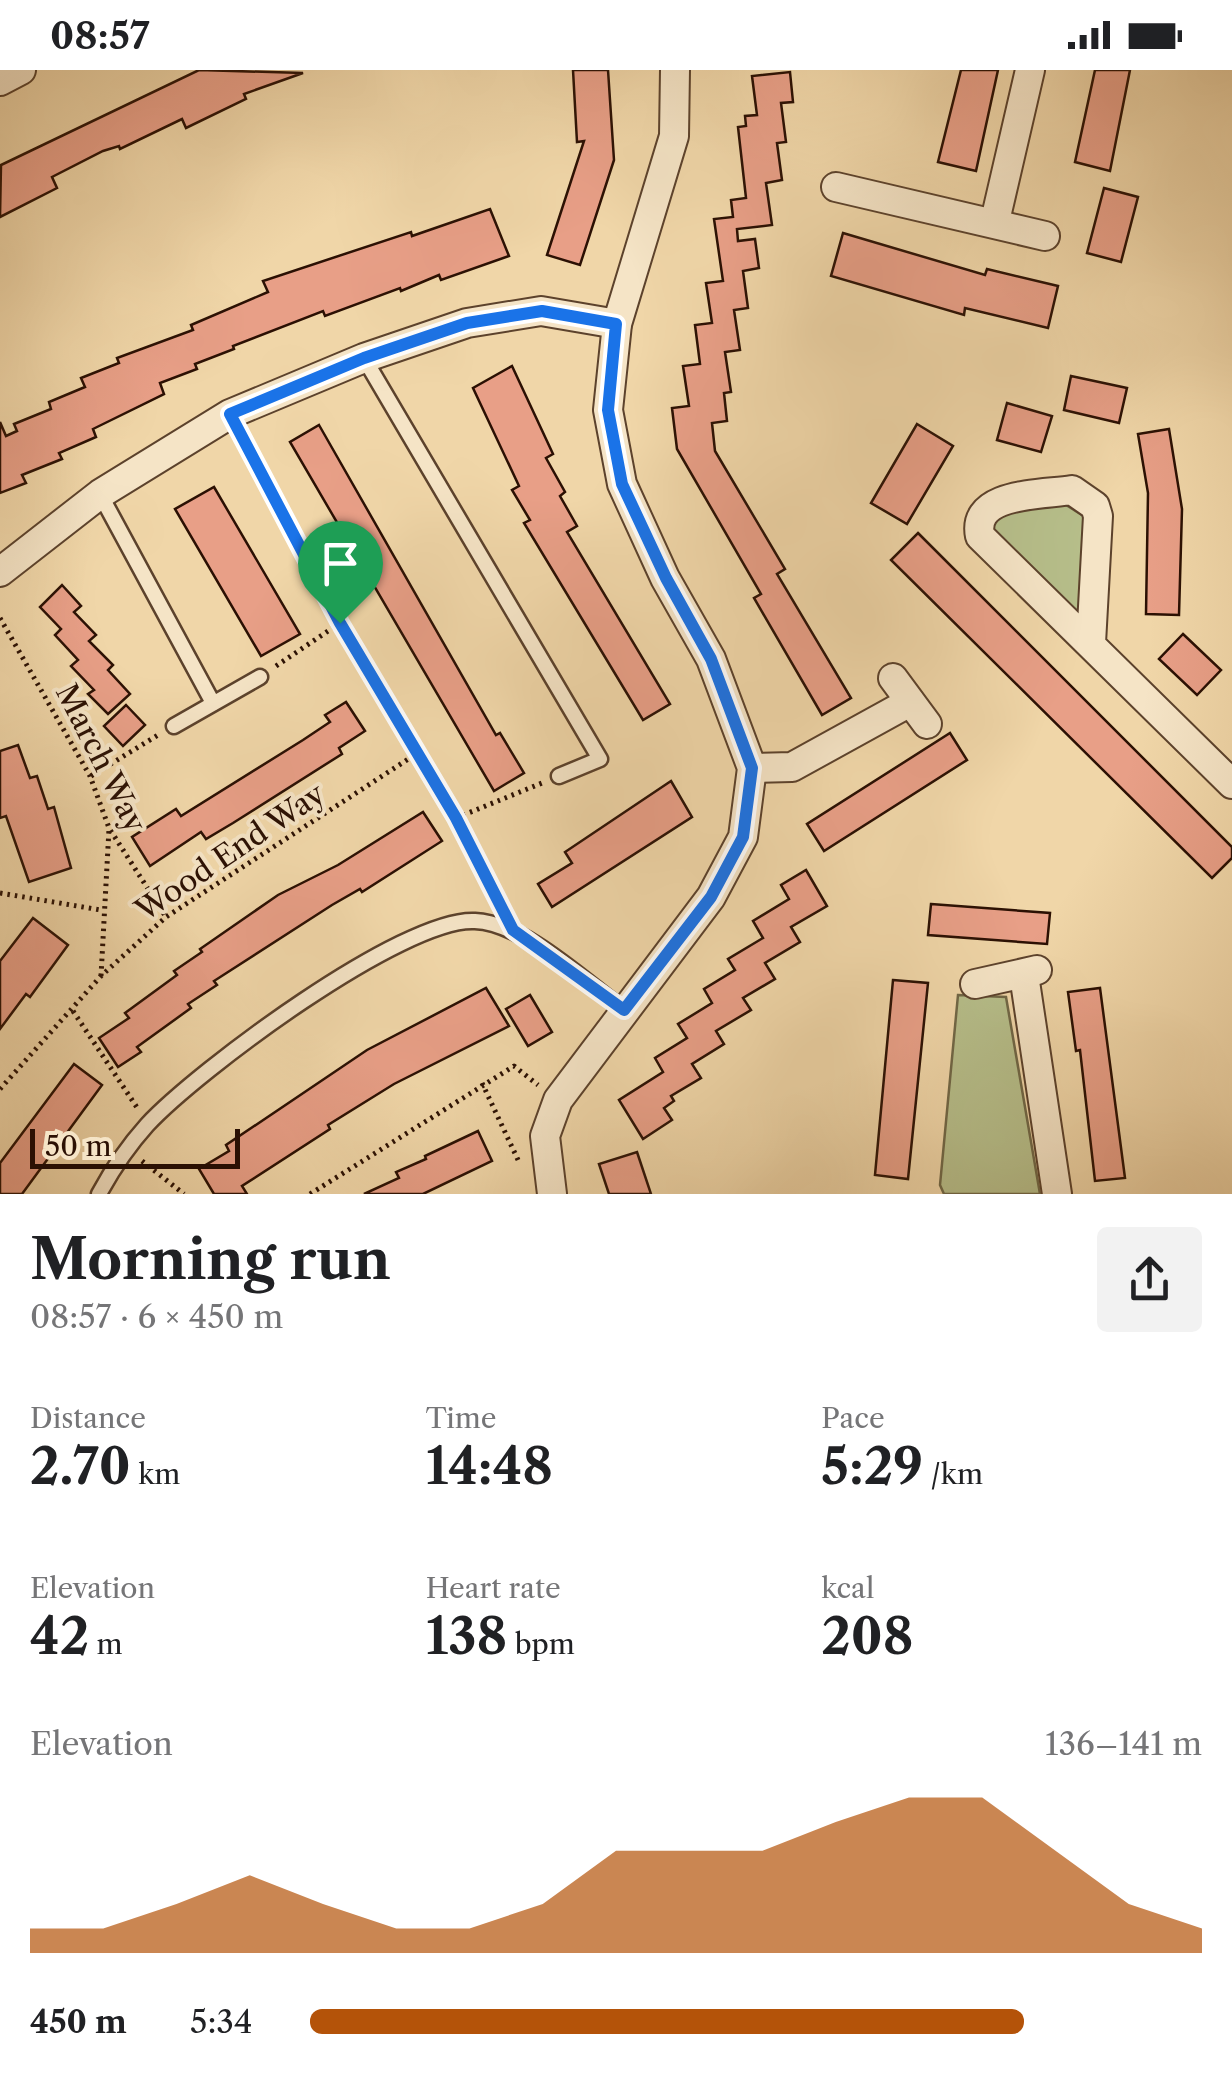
<!DOCTYPE html>
<html lang="en">
<head>
<meta charset="utf-8">
<style>
  body { margin:0; font-family:"Libre Caslon Text",serif; background:#f2f2f2; color:#202124; height:100vh; display:flex; flex-direction:column; font-size:38px; white-space:nowrap }
  * { box-sizing:border-box; margin:0 }
  p { font-size:32px; color:#757577 }
  .icon { flex:none; width:55px; height:55px; fill:none; stroke:currentColor; stroke-width:2; stroke-linecap:round; stroke-linejoin:round }
  .map { position:relative; height:1124px; overflow:hidden }
  .drawer { display:flex; flex-direction:column; background:#fff; flex:1 }
  .drawer>* { flex:none }
  .scale { position:absolute; left:30px; bottom:25px; width:210px; box-sizing:border-box; padding-left:10px; border:5px solid #2b1003; border-top:0; font-size:28px; line-height:35px; white-space:nowrap; color:#2b1003; -webkit-text-stroke:8px #f5e4c6; paint-order:stroke }
  .pin { position:absolute; display:grid; place-items:center; width:85px; height:85px; color:#fff; margin:-102px -42px; border-radius:50% 50% 50% 0; rotate:-45deg; box-shadow:0 0 10px #0007 }
  .pin .icon { rotate:45deg }
  .round { display:grid; place-items:center; flex:none; width:105px; height:105px; border-radius:10px; background:#f2f2f2 }
  .summary { display:flex; align-items:center; justify-content:space-between; height:170px; padding:0 30px }
  h1 { font-size:55px; font-weight:800; line-height:75px }
  .metrics { display:grid; grid-template-columns:repeat(3,1fr); gap:15px; height:170px; padding:10px 30px }
  .metrics div { display:grid; align-content:center }
  .metrics b { font-size:50px; font-weight:800 }
  .metrics small { font-size:28px; font-weight:400 }
  .metrics p { font-size:28px }
  .chart { height:280px; padding:20px 30px }
  .chart p { display:flex; justify-content:space-between }
  .chart svg { width:100%; height:180px; margin-top:10px; fill:#b45309; opacity:.7 }
  ul { padding:0 30px; list-style:none; font-size:32px }
  li { display:grid; grid-template-columns:160px 120px 1fr; align-items:center; height:75px }
  li i { height:25px; border-radius:12px; background:#b45309 }
  .status { display:flex; justify-content:space-between; align-items:center; height:70px; padding:0 50px; background:#fff; direction:ltr }
  .status svg { height:28px; fill:currentColor }
  .map>svg:first-child { display:block }
  .green { fill:#b6be8a; stroke:#706746; stroke-width:2.5 }
  .building { fill:#e89f87; stroke:#2b1003; stroke-width:2.5 }
  .lines { fill:none; stroke-linecap:round; stroke-linejoin:round }
  .lane-casing { stroke:#5c422c; stroke-width:19 }
  .street-casing { stroke:#5c422c; stroke-width:32 }
  .path { stroke:#2b1003; stroke-width:5; stroke-dasharray:2.5 5; stroke-linecap:butt }
  .lane { stroke:#f5e4c6; stroke-width:14 }
  .street { stroke:#f5e4c6; stroke-width:28 }
  .route-casing { stroke:#fff; stroke-width:20 }
  .route { stroke:#1a73e8; stroke-width:12 }
  .labels { text-anchor:middle; dominant-baseline:central; stroke-width:8; stroke-linejoin:round; paint-order:stroke }
  .street-label { font-size:30px; fill:#2b1003; stroke:#f5e4c6 }
</style>
</head>
<body>
<div class="status"><b>08:57</b><svg viewBox="0 0 49 12"><path d="M0 12V9h3v3zM5 12V6h3v6zM10 12V3h3v9zM15 12V0h3v12zM26 1h20v11H26zM47 4h2v5h-2z"/></svg></div>
<div class="map">
<svg width="1232" height="1124" viewBox="0 0 1232 1124">
  <rect width="100%" height="100%" fill="#f0d6a8"/>
  <filter id="stains"><feTurbulence type="fractalNoise" baseFrequency=".002" numOctaves="4"/><feColorMatrix values="0 0 0 0 .2 0 0 0 0 .09 0 0 0 0 .02 0 0 0 .5 -.17"/></filter>
  <radialGradient id="worn" r=".72"><stop offset=".6" stop-color="#630" stop-opacity="0"/><stop offset="1" stop-color="#630" stop-opacity=".3"/></radialGradient>
  <g class="green">
    <polygon points="1063,433 1085,447 1083,538 1074,544 990,462 1000,442"/>
    <polygon points="958,925 1006,927 1040,1124 944,1124 940,1115"/>
  </g>
  <g class="building">
    <polygon points="199,0 303,3 244,24 246,29 186,58 182,49 120,79 119,76 103,81 52,107 57,118 0,147 1,95"/>
    <polygon points="573,0 608,0 614,90 580,195 547,185 584,71 577,72"/>
    <polygon points="961,0 998,0 976,101 938,92"/>
    <polygon points="1095,0 1130,0 1110,101 1075,92"/>
    <polygon points="790,2 793,32 781,33 786,72 777,73 782,110 766,113 772,155 737,159 738,171 755,169 759,198 743,201 748,238 734,240 740,280 725,282 731,322 724,323 727,351 712,353 715,381 785,499 777,504 851,628 822,645 754,528 761,524 677,379 672,338 689,336 683,296 700,294 695,255 712,253 706,213 723,211 714,149 733,147 731,130 746,128 738,57 746,56 745,46 757,45 752,6"/>
    <polygon points="1104,118 1138,127 1121,192 1087,183"/>
    <polygon points="490,139 509,186 441,210 439,205 401,221 400,218 325,246 323,241 233,276 234,279 195,294 197,299 160,313 164,324 93,359 96,367 59,383 62,389 22,405 26,413 0,423 0,352 6,366 17,361 14,354 51,339 49,332 85,317 81,308 119,293 117,288 193,260 191,255 268,222 263,211 411,162 412,166"/>
    <polygon points="843,163 985,205 987,199 1058,216 1048,258 965,238 964,245 831,206"/>
    <polygon points="512,296 553,384 546,388 565,422 560,426 577,456 567,462 670,634 643,650 524,453 530,450 512,420 519,416 473,318"/>
    <polygon points="1071,306 1127,318 1119,353 1064,340"/>
    <polygon points="1007,333 1052,346 1041,382 997,370"/>
    <polygon points="917,354 953,376 907,454 871,433"/>
    <polygon points="319,355 496,665 500,663 524,703 494,721 290,372"/>
    <polygon points="1169,359 1182,439 1179,545 1146,544 1148,423 1138,364"/>
    <polygon points="214,417 300,564 261,586 175,439"/>
    <polygon points="918,463 1232,777 1232,788 1212,808 891,490"/>
    <polygon points="62,515 81,536 74,542 96,565 89,571 113,595 108,600 130,624 108,644 88,624 94,620 71,596 78,590 55,565 61,559 40,537"/>
    <polygon points="1183,564 1221,600 1197,625 1159,589"/>
    <polygon points="346,632 365,661 339,678 342,684 233,753 206,769 201,762 150,796 132,767 176,739 181,746 303,670 330,652 325,645"/>
    <polygon points="126,635 145,655 123,676 104,656"/>
    <polygon points="950,663 967,690 824,781 807,754"/>
    <polygon points="18,675 30,708 37,706 48,739 54,737 71,798 29,812 6,746 0,748 0,681"/>
    <polygon points="671,711 692,747 552,837 538,814 572,793 565,782"/>
    <polygon points="423,742 442,771 362,822 360,819 332,835 214,911 217,915 188,934 191,938 137,977 141,982 118,997 99,968 129,948 125,943 177,905 174,901 202,882 200,879 278,825 338,795"/>
    <polygon points="806,800 827,836 791,857 800,872 765,893 775,909 743,928 751,940 716,961 724,974 692,994 701,1008 671,1026 674,1031 664,1038 672,1050 643,1069 619,1030 663,1002 655,988 687,968 678,954 712,933 704,919 735,900 728,889 763,868 753,851 789,829 781,815"/>
    <polygon points="931,834 1050,843 1047,874 928,865"/>
    <polygon points="33,848 68,875 30,927 26,924 0,959 0,891"/>
    <polygon points="893,910 928,913 908,1109 875,1105"/>
    <polygon points="486,918 509,956 394,1014 328,1055 330,1059 242,1116 247,1124 214,1124 199,1099 229,1081 226,1075 367,980"/>
    <polygon points="1100,918 1125,1108 1095,1111 1080,980 1076,981 1068,922"/>
    <polygon points="530,925 552,962 528,976 506,939"/>
    <polygon points="74,994 102,1015 22,1124 0,1124 0,1093"/>
    <polygon points="478,1061 492,1091 423,1124 364,1124 399,1108 396,1102 426,1089 425,1086"/>
    <polygon points="637,1082 651,1124 609,1124 599,1094"/>
  </g>
  <g class="lines">
    <defs>
      <g id="lane">
        <polyline points="364,288 600,689 559,706"/>
        <polyline points="100,424 213,633"/>
        <polyline points="174,656 260,607"/>
        <path d="M99 1124C112 1100 129 1075 147 1055 197 1001 403 847 475 851 524 853 585 912 624 940"/>
      </g>
      <g id="street">
        <polyline points="0,11 21,0"/>
        <polyline points="836,117 1045,166"/>
        <polyline points="995,151 1030,0"/>
        <polyline points="0,502 100,424 230,344 364,288 467,253 541,241 617,254"/>
        <path d="M1091 573 1098 446 1095 436 1072 420C1041 425 971 422 980 466L1232 714"/>
        <polyline points="893,608 927,654"/>
        <polyline points="752,698 792,697 910,632"/>
        <polyline points="1024,905 1057,1124"/>
        <polyline points="975,914 1037,900"/>
        <polyline points="552,1124 545,1066 558,1030 711,827 743,767 752,698 711,589 665,508 622,414 608,340 617,254 674,66 675,0"/>
      </g>
    </defs>
    <use href="#lane" class="lane-casing"/>
    <use href="#street" class="street-casing"/>
    <g class="path">
      <polyline points="242,367 340,553 456,748 500,835"/>
      <polyline points="0,548 90,706 109,758 166,847"/>
      <polyline points="276,596 340,553"/>
      <polyline points="91,706 158,665"/>
      <polyline points="456,748 542,713"/>
      <polyline points="0,823 101,840"/>
      <polyline points="101,906 109,759"/>
      <polyline points="73,941 138,1039"/>
      <polyline points="482,1013 519,1092"/>
      <polyline points="0,1019 101,906 166,847 416,684"/>
      <polyline points="142,1091 184,1124"/>
      <polyline points="310,1124 514,996 538,1015"/>
    </g>
    <use href="#lane" class="lane"/>
    <use href="#street" class="street"/>
  </g>
  <g class="lines">
    <defs>
      <polygon id="route" points="542,241 616,254 608,340 622,414 666,508 711,589 752,698 743,767 711,827 624,940 513,860 456,748 340,553 230,344 364,288 467,253"/>
    </defs>
    <use href="#route" class="route-casing"/>
    <use href="#route" class="route"/>
  </g>
  <g class="labels">
    <g class="street-label">
      <text transform="translate(101 688) rotate(63)">March Way</text>
      <text transform="translate(230 782) rotate(-34)">Wood End Way</text>
    </g>
  </g>
  <rect width="100%" height="100%" filter="url(#stains)"/>
  <rect width="100%" height="100%" fill="url(#worn)"/>
</svg>
<div class="scale">50 m</div>
<div class="pin" style="left:340px;top:553px;background:#1e9e55"><svg class="icon" aria-label="arrive" viewBox="0 0 24 24"><path d="M6 21V4h12l-3 4 3 4H6"/></svg></div>
</div>
<section class="drawer">
<div class="summary"><div><h1>Morning run</h1><p>08:57 · 6 × 450 m</p></div><a class="round"><svg class="icon" aria-label="share" viewBox="0 0 24 24"><path d="M12 15V3M7 8l5-5 5 5M5 13v7h14v-7"/></svg></a></div>
<div class="metrics">
<div><p>Distance</p><b>2.70<small> km</small></b></div>
<div><p>Time</p><b>14:48</b></div>
<div><p>Pace</p><b>5:29<small> /km</small></b></div>
</div>
<div class="metrics">
<div><p>Elevation</p><b>42<small> m</small></b></div>
<div><p>Heart rate</p><b>138<small> bpm</small></b></div>
<div><p>kcal</p><b>208</b></div>
</div>
<div class="chart"><p><span>Elevation</span>136–141 m</p>
<svg viewBox="0 0 160 44" preserveAspectRatio="none"><path d="M0 44V38L10 38L20 32L30 25L40 32L50 38L60 38L70 32L80 19L90 19L100 19L110 12L120 6L130 6L140 19L150 32L160 38V44z"/></svg>
</div>
<ul>
<li><b>450 m</b>5:34<i style="width:80%"></i></li>
</ul>
</section>
</body>
</html>
